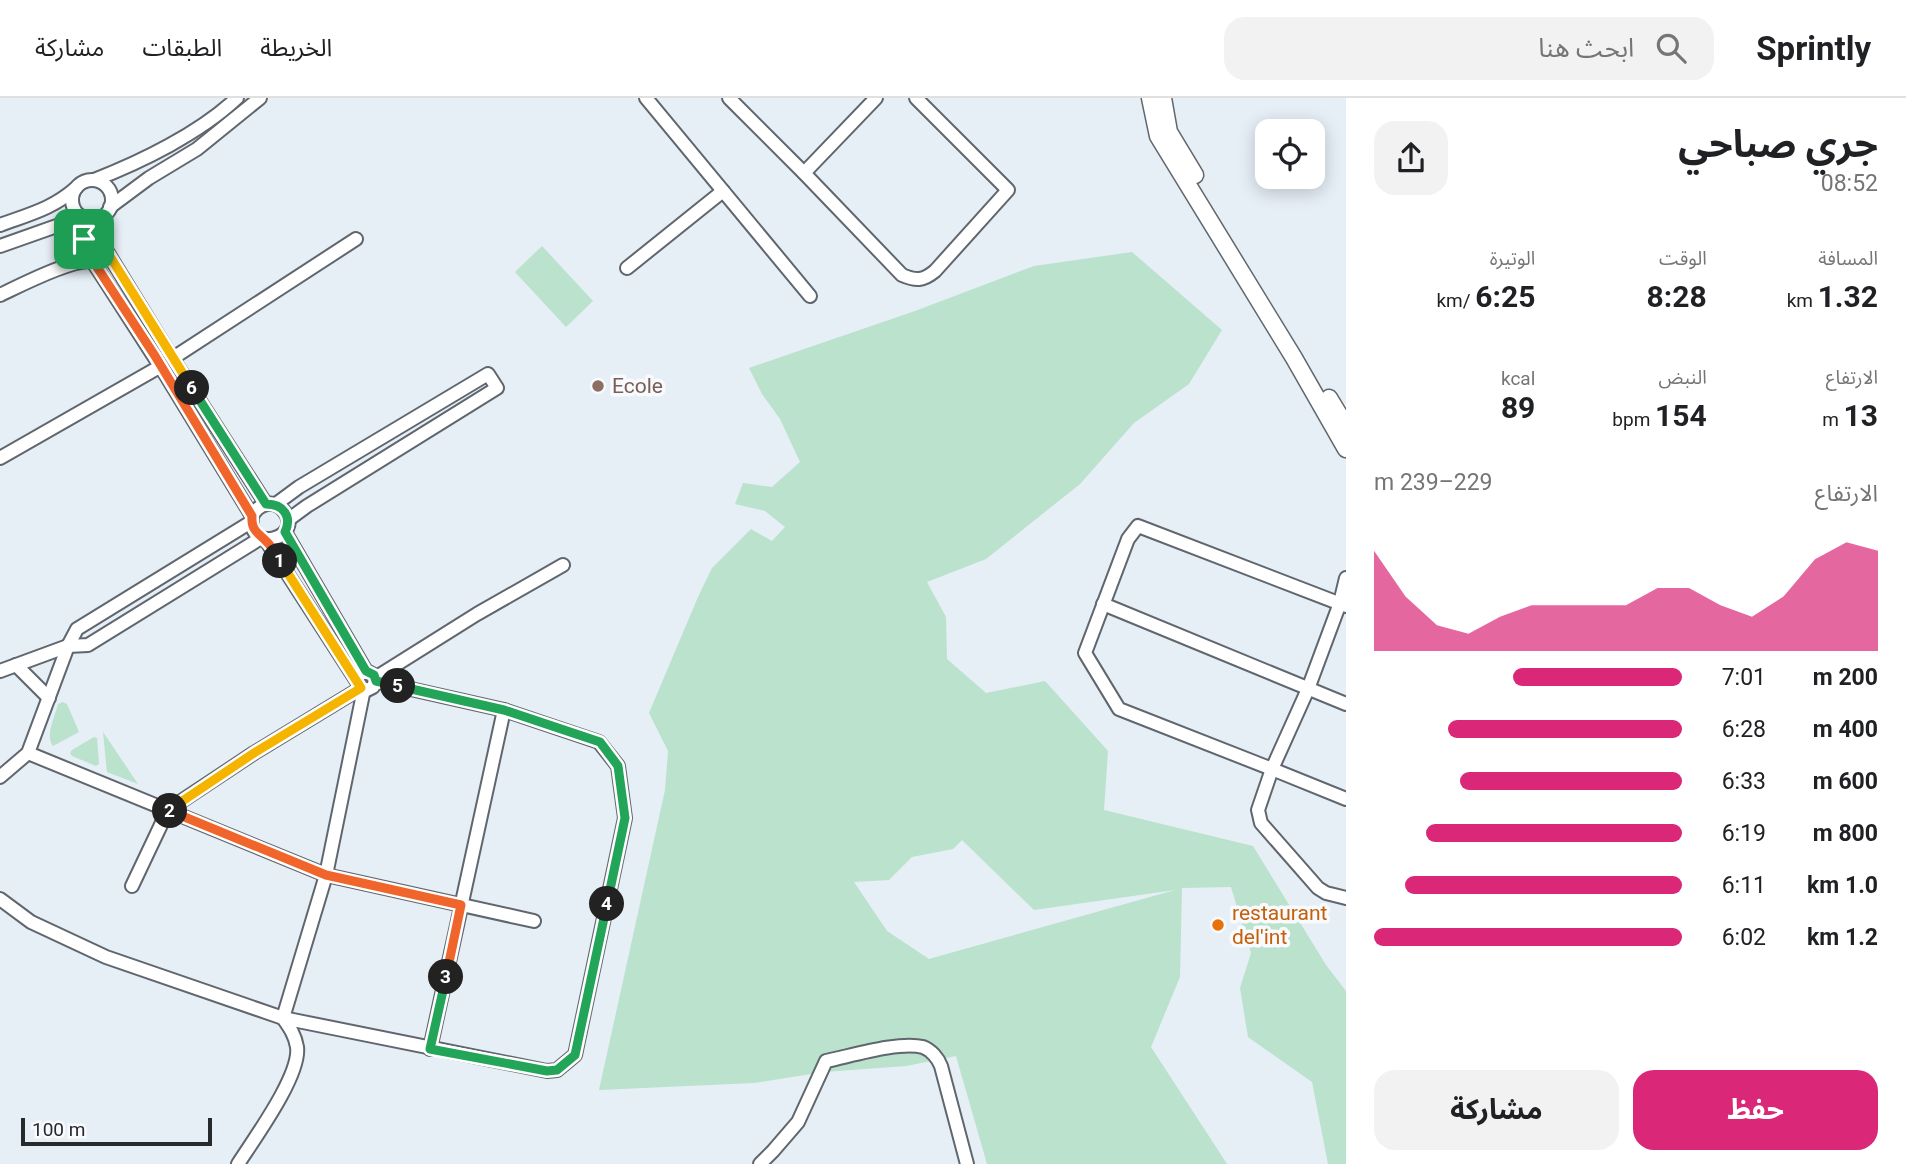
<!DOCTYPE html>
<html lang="ar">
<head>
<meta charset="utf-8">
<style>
  body { margin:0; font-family:Roboto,"Noto Sans Arabic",sans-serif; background:#f2f2f2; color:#202124; direction:rtl; height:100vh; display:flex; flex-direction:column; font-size:26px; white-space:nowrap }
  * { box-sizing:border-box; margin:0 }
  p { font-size:23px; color:#757577 }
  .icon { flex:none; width:38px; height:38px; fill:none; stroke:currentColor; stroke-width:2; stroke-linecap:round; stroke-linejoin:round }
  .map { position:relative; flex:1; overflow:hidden; direction:ltr }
  .side { display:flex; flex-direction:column; background:#fff; width:560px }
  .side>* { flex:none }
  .controls { position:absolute; left:1255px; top:21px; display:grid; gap:14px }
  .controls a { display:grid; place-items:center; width:70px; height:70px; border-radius:14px; background:#fff; box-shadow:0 4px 18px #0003; font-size:35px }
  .scale { position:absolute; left:21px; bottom:18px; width:191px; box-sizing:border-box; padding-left:7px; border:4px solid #272a2d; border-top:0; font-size:19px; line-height:24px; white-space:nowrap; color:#272a2d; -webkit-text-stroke:5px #f8fafe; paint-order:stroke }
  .pin { position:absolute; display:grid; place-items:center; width:60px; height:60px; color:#fff; margin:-30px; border-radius:14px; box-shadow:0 4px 10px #0006 }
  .km { position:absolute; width:35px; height:35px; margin:-18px; border-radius:50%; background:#222; color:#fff; font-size:19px; line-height:35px; text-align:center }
  .round { display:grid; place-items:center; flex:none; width:74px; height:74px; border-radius:21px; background:#f2f2f2 }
  .overview { display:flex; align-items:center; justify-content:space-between; height:119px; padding:0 28px }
  h1 { font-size:38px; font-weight:700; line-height:52px }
  .figures { display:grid; grid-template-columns:repeat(3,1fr); gap:10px; height:119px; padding:7px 28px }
  .figures div { display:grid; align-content:center }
  .figures b { font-size:30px; font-weight:700 }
  .figures small { font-size:19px; font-weight:400 }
  .figures p { font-size:19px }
  .chart { height:196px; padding:14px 28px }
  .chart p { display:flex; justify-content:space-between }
  .chart svg { width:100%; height:126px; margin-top:7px; fill:#db2777; opacity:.7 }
  .action { display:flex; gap:14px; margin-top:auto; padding:14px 28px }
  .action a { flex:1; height:80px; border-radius:21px; background:#db2777; color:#fff; font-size:28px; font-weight:700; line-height:80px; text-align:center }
  .action a+a { background:#f2f2f2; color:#202124 }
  ul { padding:0 28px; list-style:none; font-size:23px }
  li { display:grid; grid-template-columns:112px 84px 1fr; align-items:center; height:52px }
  li i { height:18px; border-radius:9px; background:#db2777 }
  header { display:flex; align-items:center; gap:42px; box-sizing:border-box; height:98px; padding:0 35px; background:#fff; border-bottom:2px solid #e0e0e0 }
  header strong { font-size:33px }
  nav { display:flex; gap:38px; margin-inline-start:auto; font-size:24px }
  .search { width:490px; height:63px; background:#f2f2f2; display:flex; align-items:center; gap:18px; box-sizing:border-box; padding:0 24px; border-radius:21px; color:#757577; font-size:26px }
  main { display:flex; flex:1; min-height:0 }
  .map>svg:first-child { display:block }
  .green { fill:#bae2cc; fill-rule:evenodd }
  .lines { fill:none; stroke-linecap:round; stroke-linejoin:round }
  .minor-casing { stroke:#60666d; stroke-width:16 }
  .major-casing { stroke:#60666d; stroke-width:19 }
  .minor { stroke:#fff; stroke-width:12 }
  .major { stroke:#fff; stroke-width:16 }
  .split-1-casing { stroke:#fff; stroke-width:14 }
  .split-2-casing { stroke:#fff; stroke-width:14 }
  .split-3-casing { stroke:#fff; stroke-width:14 }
  .split-4-casing { stroke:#fff; stroke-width:14 }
  .split-5-casing { stroke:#fff; stroke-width:14 }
  .split-6-casing { stroke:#fff; stroke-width:14 }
  .split-7-casing { stroke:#fff; stroke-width:14 }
  .split-1 { stroke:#f0652b; stroke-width:9 }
  .split-2 { stroke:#f5b400; stroke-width:9 }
  .split-3 { stroke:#f0652b; stroke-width:9 }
  .split-4 { stroke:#22a559; stroke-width:9 }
  .split-5 { stroke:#22a559; stroke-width:9 }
  .split-6 { stroke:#22a559; stroke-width:9 }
  .split-7 { stroke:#f5b400; stroke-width:9 }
  .education-dot { fill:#8d6e63; stroke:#f8fafe; stroke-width:2.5 }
  .food-dot { fill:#e8710a; stroke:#f8fafe; stroke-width:2.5 }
  .labels { text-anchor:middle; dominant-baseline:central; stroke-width:7; stroke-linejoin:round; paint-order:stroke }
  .education-label { font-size:21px; fill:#785e54; stroke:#f8fafe; text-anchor:start }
  .food-label { font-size:21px; fill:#c56008; stroke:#f8fafe; text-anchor:start }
</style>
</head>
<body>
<header>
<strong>Sprintly</strong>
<div class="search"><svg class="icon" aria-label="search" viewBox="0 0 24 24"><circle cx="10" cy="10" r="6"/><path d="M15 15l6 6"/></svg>ابحث هنا</div>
<nav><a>الخريطة</a><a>الطبقات</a><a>مشاركة</a></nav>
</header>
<main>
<section class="side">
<div class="overview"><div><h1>جري صباحي</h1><p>08:52</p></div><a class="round"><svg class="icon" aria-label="share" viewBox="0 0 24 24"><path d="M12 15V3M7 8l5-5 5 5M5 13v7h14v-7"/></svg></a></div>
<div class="figures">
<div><p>المسافة</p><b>1.32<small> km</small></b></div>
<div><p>الوقت</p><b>8:28</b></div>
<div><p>الوتيرة</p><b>6:25<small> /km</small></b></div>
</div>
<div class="figures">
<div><p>الارتفاع</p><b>13<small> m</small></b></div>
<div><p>النبض</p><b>154<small> bpm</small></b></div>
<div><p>kcal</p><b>89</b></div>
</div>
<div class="chart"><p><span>الارتفاع</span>229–239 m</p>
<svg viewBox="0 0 160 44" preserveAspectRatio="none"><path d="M0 44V9L10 25L20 35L30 38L40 32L50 28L60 28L70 28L80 28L90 22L100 22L110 28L120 32L130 25L140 12L150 6L160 9V44z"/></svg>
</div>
<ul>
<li><b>200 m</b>7:01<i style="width:55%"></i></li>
<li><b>400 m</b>6:28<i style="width:76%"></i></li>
<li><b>600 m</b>6:33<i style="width:72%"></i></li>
<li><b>800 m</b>6:19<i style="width:83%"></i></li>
<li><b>1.0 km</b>6:11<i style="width:90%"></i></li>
<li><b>1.2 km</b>6:02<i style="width:100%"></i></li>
</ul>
<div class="action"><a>حفظ</a><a>مشاركة</a></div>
</section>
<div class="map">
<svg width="1346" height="1066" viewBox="0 0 1346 1066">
  <rect width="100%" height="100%" fill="#e6eef6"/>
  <g class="green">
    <polygon points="542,148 593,203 566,229 515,174"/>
    <path d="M1132 154 1222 232 1189 286 1134 325 1080 386 986 461 927 484 946 519 947 561 986 595 1045 583 1108 653 1104 712 1253 748 1326 867 1346 893V1066H1328L1312 984 1248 939 1240 890 1251 855 1231 789 1182 790 1180 879 1151 949 1227 1066H987L956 958 906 968 824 974 754 985 599 992 665 692 668 653 649 615 698 499 712 470 751 431 772 443 785 429 765 413 735 406 743 385 772 389 800 364 780 321 762 296 749 270 915 213 1034 168ZM962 742 1034 812 1175 792 929 861 887 833 854 784 889 782 912 759 953 751Z"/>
    <path d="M63 604 67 606 79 634 53 648C45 637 55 619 58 606Z"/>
    <polygon points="103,634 138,686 107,674"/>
    <polygon points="94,639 97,640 99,666 96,668 72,658 70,655 72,652"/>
  </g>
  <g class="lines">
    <defs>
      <g id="minor">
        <polyline points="646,0 810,198"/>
        <path d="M729 0 804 75 902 177C916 183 923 183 935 173L1008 92 916 0"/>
        <polyline points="804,75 876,0"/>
        <path d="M94 82C141 64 200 35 237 0"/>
        <circle cx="92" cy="102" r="20"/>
        <polyline points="110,109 149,80 197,51 260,0"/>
        <path d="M83 119 84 140 93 164 164 274 252 418C247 458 305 439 284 413 274 400 258 406 252 418"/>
        <polyline points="96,121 99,136 106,152 167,252 266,406"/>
        <path d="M0 127C30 116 52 111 76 90"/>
        <polyline points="0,148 68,124 81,118"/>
        <polyline points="627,170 723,93"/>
        <path d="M0 197C19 188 75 159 93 164"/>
        <polyline points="173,260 356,141"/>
        <polyline points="0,360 161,268"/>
        <polyline points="276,406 299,389 488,276 497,290 307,408 288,422"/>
        <polyline points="285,434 366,573"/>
        <polyline points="265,441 358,585"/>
        <polyline points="1346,480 1340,505 1308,591 1272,671 1258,712 1261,725 1318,790 1326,795 1346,800"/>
        <polyline points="1103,506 1346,606"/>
        <polyline points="1346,508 1138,428 1128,441 1085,555 1119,611 1272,671 1346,701"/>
        <polyline points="16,567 49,600"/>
        <polyline points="0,573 68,548 88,547 261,440"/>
        <polyline points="375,580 477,516 563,467"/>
        <polyline points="28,655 326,777 534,823"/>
        <polyline points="0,679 28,655 68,548 77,531 251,424"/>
        <polyline points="132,788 168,712 254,655 361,590"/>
        <polyline points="0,801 31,824 106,859 283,920 547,973 557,972 575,957 625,720 618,668 599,644 504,612 375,583 374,577 368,574 360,576 357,582 359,588 367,592 373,589 375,583"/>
        <polyline points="283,920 326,777 364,591"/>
        <polyline points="430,951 504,612"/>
        <path d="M238 1066C254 1041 301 977 297 949 295 937 290 930 283 920"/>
        <path d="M760 1066 773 1053 798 1024 826 963C851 958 899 943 923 949 931 952 938 960 941 968L967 1066"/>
      </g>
      <g id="major">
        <polyline points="1150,0 1158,38 1294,260 1346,351"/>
        <polyline points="1163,0 1169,34 1195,77"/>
        <polyline points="1329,300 1346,328"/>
      </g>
    </defs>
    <use href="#minor" class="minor-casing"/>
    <use href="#major" class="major-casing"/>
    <use href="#minor" class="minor"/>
    <use href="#major" class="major"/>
  </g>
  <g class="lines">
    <defs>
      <path id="split-1" d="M84 141 93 163 155 258 252 418C251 432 257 434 266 443 272 448 276 457 280 463"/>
      <polyline id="split-2" points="170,713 169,712 254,655 361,590 280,463"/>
      <polyline id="split-3" points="170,713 326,777 461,807 446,879"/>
      <polyline id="split-4" points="446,879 430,951 547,973 557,972 575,957 607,806"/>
      <polyline id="split-5" points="398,588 504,612 600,644 618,668 625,720 607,806"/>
      <path id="split-6" d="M192 290 266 406C284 406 292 419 285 434L366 573 374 577 376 583 398 588"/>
      <polyline id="split-7" points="84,141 83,119 96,121 99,136 106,152 192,290"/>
    </defs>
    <use href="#split-1" class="split-1-casing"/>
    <use href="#split-2" class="split-2-casing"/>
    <use href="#split-3" class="split-3-casing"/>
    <use href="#split-4" class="split-4-casing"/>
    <use href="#split-5" class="split-5-casing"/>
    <use href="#split-6" class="split-6-casing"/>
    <use href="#split-7" class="split-7-casing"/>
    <use href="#split-1" class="split-1"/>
    <use href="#split-2" class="split-2"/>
    <use href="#split-3" class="split-3"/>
    <use href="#split-4" class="split-4"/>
    <use href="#split-5" class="split-5"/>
    <use href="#split-6" class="split-6"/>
    <use href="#split-7" class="split-7"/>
  </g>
  <circle class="education-dot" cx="598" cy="288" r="7"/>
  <circle class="food-dot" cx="1218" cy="827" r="7"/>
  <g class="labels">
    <g class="education-label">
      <text x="612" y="288">Ecole</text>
    </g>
    <g class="food-label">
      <text x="1232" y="815">restaurant<tspan x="1232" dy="24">del'int</tspan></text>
    </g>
  </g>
</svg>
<div class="controls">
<a><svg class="icon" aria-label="locate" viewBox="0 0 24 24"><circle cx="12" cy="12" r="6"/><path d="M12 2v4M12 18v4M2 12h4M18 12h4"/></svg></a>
</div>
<div class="scale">100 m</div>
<div class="pin" style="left:84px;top:141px;background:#1e9e55"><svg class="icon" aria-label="arrive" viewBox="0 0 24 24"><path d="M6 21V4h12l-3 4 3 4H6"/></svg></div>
<b class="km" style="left:280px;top:463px">1</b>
<b class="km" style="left:170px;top:713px">2</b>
<b class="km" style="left:446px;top:879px">3</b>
<b class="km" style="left:607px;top:806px">4</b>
<b class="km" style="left:398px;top:588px">5</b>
<b class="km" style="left:192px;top:290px">6</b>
</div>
</main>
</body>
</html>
